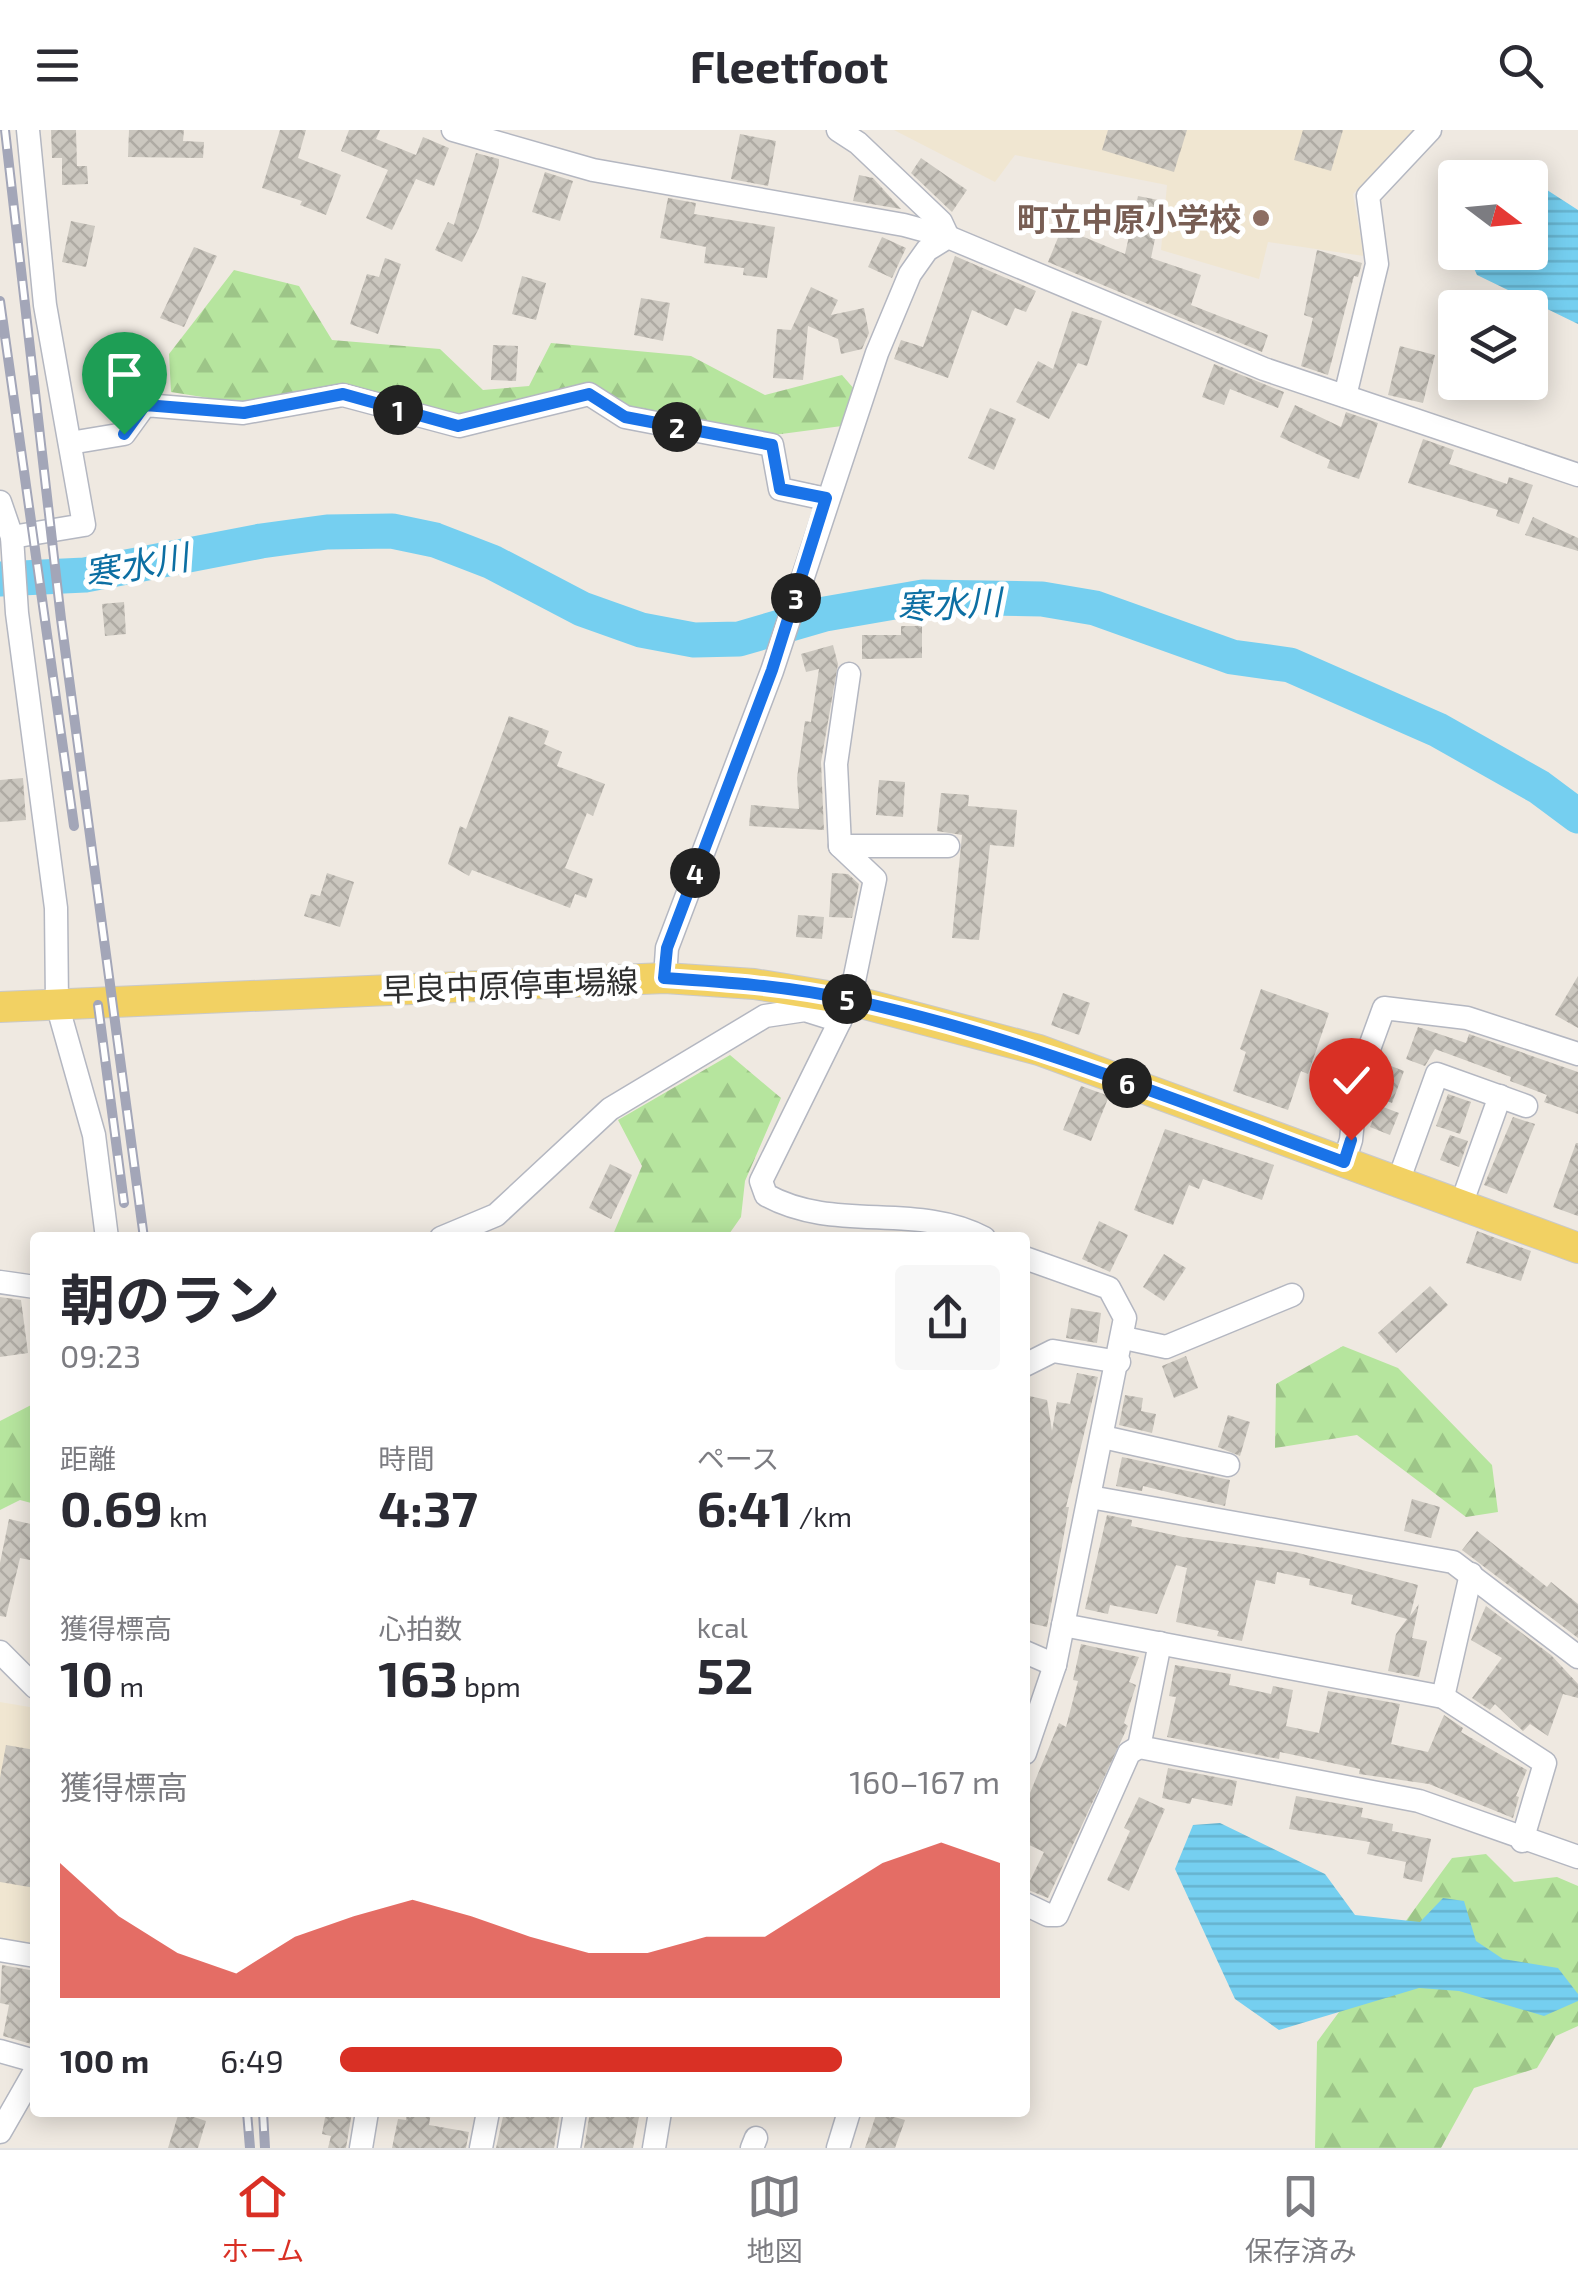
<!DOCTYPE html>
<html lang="ja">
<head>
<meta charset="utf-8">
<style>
  body { margin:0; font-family:"Exo 2","Noto Sans JP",sans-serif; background:#f7f7f7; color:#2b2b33; height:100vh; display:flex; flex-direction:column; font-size:38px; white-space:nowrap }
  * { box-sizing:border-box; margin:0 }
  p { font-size:32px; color:#7c7c81 }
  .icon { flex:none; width:55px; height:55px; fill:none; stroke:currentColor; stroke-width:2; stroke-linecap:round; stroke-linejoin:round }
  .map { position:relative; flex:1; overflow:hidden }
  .panel { position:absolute; left:30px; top:1102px; width:1000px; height:885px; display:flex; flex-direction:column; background:#fff; border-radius:10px; box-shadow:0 5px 25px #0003 }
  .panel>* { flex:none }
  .needle { width:65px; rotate:106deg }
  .tools { position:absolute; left:1438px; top:30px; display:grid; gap:20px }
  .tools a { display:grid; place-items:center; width:110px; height:110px; border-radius:10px; background:#fff; box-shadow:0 5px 25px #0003; font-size:50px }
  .pin { position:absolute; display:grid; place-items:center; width:85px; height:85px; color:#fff; margin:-102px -42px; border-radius:50% 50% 50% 0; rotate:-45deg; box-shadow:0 0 10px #0007 }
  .pin .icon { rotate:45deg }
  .km { position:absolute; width:50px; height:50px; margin:-25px; border-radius:50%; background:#222; color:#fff; font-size:28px; line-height:50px; text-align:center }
  .round { display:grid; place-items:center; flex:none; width:105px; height:105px; border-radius:10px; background:#f7f7f7 }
  .head { display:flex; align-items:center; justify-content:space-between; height:170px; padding:0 30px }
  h1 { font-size:55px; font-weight:700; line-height:75px }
  .stats { display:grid; grid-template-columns:repeat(3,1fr); gap:15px; height:170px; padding:10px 30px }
  .stats div { display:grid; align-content:center }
  .stats b { font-size:50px; font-weight:700 }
  .stats small { font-size:28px; font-weight:400 }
  .stats p { font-size:28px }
  .chart { height:280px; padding:20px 30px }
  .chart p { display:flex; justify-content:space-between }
  .chart svg { width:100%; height:180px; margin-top:10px; fill:#d93025; opacity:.7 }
  ul { padding:0 30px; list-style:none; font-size:32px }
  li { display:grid; grid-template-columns:160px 120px 1fr; align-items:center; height:75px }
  li i { height:25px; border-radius:12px; background:#d93025 }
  header { display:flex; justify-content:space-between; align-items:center; height:130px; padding:0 30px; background:#fff; font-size:45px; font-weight:700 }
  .tabs { display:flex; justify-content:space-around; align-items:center; height:140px; border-top:2px solid #e1e1e2; background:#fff; font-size:28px; color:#7c7c81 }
  .tabs a { display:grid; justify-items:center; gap:5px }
  .tabs .active { color:#d93025 }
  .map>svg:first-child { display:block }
  .education { fill:#f0e6d1 }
  .forest { fill:url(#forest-firs) }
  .water { fill:url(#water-rules) }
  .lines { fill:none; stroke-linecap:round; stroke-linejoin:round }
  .river { stroke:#75cff0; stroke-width:35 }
  .building { fill:url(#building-cross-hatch) }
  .minor-casing { stroke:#b4b7c1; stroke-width:25 }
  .major-casing { stroke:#c9c9c9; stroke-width:32 }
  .minor { stroke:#fff; stroke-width:22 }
  .major { stroke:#f2d163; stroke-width:30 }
  .rail-casing { stroke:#a3a6b8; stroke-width:10 }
  .rail { stroke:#fff; stroke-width:6; stroke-dasharray:19; stroke-linecap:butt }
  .route-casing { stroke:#fff; stroke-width:20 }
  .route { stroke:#1a73e8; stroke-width:12 }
  .education-dot { fill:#8d6e63; stroke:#fff; stroke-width:4 }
  .labels { text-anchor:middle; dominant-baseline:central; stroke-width:10; stroke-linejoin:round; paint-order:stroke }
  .education-label { font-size:32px; font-weight:bold; fill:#785e54; stroke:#fff; text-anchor:end }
  .street-label { font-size:32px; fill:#2e2e2e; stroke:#fff }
  .water-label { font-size:35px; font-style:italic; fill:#0d6fa3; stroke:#fff }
</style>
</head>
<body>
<header><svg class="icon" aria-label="menu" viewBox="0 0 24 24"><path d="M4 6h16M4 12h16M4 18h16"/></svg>Fleetfoot<svg class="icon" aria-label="search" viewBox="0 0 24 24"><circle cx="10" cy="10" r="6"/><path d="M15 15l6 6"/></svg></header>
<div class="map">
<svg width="1578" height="2018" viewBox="0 0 1578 2018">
  <defs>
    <pattern id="forest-firs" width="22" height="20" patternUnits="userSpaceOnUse" patternTransform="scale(2.5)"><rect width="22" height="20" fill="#b6e59e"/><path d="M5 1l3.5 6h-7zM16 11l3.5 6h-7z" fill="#9dc588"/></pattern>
    <pattern id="water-rules" width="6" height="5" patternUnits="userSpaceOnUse" patternTransform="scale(2.5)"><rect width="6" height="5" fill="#75cff0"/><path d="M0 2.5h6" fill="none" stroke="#66b2ce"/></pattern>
    <pattern id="building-cross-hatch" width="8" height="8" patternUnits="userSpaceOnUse" patternTransform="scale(2.5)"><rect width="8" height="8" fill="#cbc7bf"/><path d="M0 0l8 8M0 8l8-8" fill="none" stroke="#afaba4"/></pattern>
  </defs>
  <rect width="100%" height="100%" fill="#efe9e1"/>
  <g class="education">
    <polygon points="894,0 1418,0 1353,64 1364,126 1268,112 1259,149 1161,120 1167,55 1015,25 995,52"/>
    <polygon points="0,1572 35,1578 35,1819 0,1813"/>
  </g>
  <g class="forest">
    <polygon points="234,140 299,156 332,210 440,219 483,260 529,256 551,213 691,226 765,265 842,245 855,260 842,296 766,306 625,275 592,256 460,285 339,254 240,273 171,262 169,224"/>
    <polygon points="730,925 781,968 745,1051 741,1087 727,1107 612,1107 642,1036 618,990"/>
    <polygon points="1343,1216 1398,1238 1492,1335 1498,1382 1466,1387 1357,1305 1275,1318 1276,1254"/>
    <polygon points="35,1273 35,1374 20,1370 0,1380 0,1291"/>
    <polygon points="1486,1724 1514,1752 1557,1747 1578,1756 1578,1896 1556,1906 1537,1938 1474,1958 1441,2018 1315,2018 1317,1912 1452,1728"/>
  </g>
  <g class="water">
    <polygon points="1530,49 1578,80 1578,194 1477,145 1467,123 1530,122"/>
    <polygon points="1220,1693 1325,1744 1355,1785 1420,1792 1443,1768 1464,1771 1476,1811 1503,1829 1558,1838 1578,1864 1578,1871 1544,1886 1459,1861 1419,1858 1279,1900 1235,1869 1175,1739 1193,1695"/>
  </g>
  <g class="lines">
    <polyline class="river" points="0,449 85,445 261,411 327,402 392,401 435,410 492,432 582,479 641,500 694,510 739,509 825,484 923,467 1042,469 1095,478 1232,527 1290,535 1438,600 1539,657 1578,686"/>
  </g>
  <g class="building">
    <polygon points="51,0 76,0 77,36 87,36 88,54 62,55 62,28 52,28"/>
    <polygon points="129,0 184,0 183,11 204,12 203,28 128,27"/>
    <polygon points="280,0 306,0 298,28 341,45 326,85 300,75 302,71 262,58"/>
    <polygon points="349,0 380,0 376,9 416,25 423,7 449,18 434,56 416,49 392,100 366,88 388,40 341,21"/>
    <polygon points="1108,0 1187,0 1174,42 1102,20"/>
    <polygon points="1303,0 1343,0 1331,41 1294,30"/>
    <polygon points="740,4 776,11 768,56 731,49"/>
    <polygon points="476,23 499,29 499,35 479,98 462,132 435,120 448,92 454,95"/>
    <polygon points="921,28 967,60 952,82 911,43"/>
    <polygon points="545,42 573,51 560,91 532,82"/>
    <polygon points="859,45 873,48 901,79 853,71"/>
    <polygon points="1138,66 1163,71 1151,128 1201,145 1191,175 1268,205 1262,222 1048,132 1062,98 1125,124"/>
    <polygon points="668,68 696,73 694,84 775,97 767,148 743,145 744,138 704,133 706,117 660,108"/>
    <polygon points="71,91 95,96 86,137 62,132"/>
    <polygon points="882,107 906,118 892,148 868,137"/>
    <polygon points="194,117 217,126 184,197 160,188"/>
    <polygon points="1317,120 1362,133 1358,147 1354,146 1328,245 1301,236 1313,188 1304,185"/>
    <polygon points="955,126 1036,161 1026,182 1015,178 1007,196 972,180 948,248 894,229 901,210 923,217"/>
    <polygon points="385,128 401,134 378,204 350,194 367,144 379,147"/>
    <polygon points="522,146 546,153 536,190 512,184"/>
    <polygon points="811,157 838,170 831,185 864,178 869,203 862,219 841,224 838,209 808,196 803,250 773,248 777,199 791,200"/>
    <polygon points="641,168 670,173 663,211 634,205"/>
    <polygon points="1072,181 1102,191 1087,236 1078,233 1049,289 1016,272 1038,231 1053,239"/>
    <polygon points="493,215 518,216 516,251 491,250"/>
    <polygon points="1400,216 1435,225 1423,273 1388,265"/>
    <polygon points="1214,234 1284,262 1278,278 1230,259 1224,275 1202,267"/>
    <polygon points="1295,275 1341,297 1346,282 1378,293 1359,349 1327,338 1330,330 1280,307"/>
    <polygon points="990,278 1016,289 994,340 968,328"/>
    <polygon points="1423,309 1454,320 1449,334 1507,354 1509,347 1533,355 1519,394 1496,386 1498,380 1408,353"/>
    <polygon points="1533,387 1578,408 1578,421 1525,405"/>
    <polygon points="124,472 126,504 105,506 102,474"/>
    <polygon points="901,496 922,496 922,528 862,529 862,505 901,505"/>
    <polygon points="833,515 838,534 821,632 824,700 749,696 751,675 799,679 797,648 805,591 811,592 819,539 806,542 801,524"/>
    <polygon points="509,586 549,601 544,614 562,622 557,636 605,654 593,686 587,683 565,738 593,749 586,768 575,764 570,778 472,740 469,746 448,734 460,696 466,699"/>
    <polygon points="23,648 26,690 0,692 0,650"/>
    <polygon points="879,650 905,652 903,687 876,685"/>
    <polygon points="941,663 969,665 968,676 1017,680 1014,717 990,715 979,810 952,808 962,705 937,701"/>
    <polygon points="327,743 354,752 340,797 304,786 311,764 320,766"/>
    <polygon points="832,743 848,744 859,754 852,788 829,787"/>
    <polygon points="798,785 824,787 822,809 796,807"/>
    <polygon points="1578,846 1578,898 1555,885"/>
    <polygon points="1261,859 1329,883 1308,944 1301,941 1288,980 1233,961 1246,922 1240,919"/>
    <polygon points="1063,863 1090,873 1079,905 1051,895"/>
    <polygon points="1418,897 1466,913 1469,904 1578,942 1578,984 1544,972 1547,965 1510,951 1511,947 1435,919 1425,936 1406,929"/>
    <polygon points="1383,933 1404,941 1392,973 1371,966"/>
    <polygon points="1081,956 1109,966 1091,1011 1063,1000"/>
    <polygon points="1448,964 1471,972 1460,1004 1436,996"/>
    <polygon points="1378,975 1399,983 1390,1005 1370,997"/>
    <polygon points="1513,987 1535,994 1507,1064 1484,1055"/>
    <polygon points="1165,999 1274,1035 1262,1070 1203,1049 1199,1059 1189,1055 1173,1095 1134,1080"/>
    <polygon points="1450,1005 1468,1011 1459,1037 1440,1030"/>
    <polygon points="1576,1013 1578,1013 1578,1086 1553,1077"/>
    <polygon points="610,1034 632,1045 611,1089 589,1078"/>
    <polygon points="1099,1091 1128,1105 1110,1142 1082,1129"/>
    <polygon points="1477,1101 1531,1121 1521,1151 1466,1133"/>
    <polygon points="1164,1124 1186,1138 1164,1171 1143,1157"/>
    <polygon points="1430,1156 1448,1175 1396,1223 1378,1203"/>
    <polygon points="0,1167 21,1170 28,1223 0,1227"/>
    <polygon points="1071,1178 1101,1183 1097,1213 1066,1208"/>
    <polygon points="1186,1226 1198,1258 1174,1268 1162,1236"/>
    <polygon points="1077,1243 1098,1247 1066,1377 1069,1377 1047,1497 1025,1492 1025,1265 1047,1270 1052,1301 1057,1272 1070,1274"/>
    <polygon points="1125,1265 1143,1268 1141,1281 1156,1284 1152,1303 1119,1295"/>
    <polygon points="1228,1285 1250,1292 1240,1326 1218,1317"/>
    <polygon points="1122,1327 1230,1350 1225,1376 1143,1356 1142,1361 1116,1356"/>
    <polygon points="1412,1369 1440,1377 1431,1408 1404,1401"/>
    <polygon points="1107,1385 1132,1390 1131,1396 1183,1407 1295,1422 1418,1455 1410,1486 1419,1474 1412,1508 1427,1511 1419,1547 1388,1541 1396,1504 1407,1489 1351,1474 1353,1465 1309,1455 1310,1449 1277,1442 1275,1454 1256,1450 1242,1511 1217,1506 1219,1501 1176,1492 1187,1438 1176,1435 1157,1484 1110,1475 1108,1484 1085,1479"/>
    <polygon points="9,1389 35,1395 35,1431 20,1428 6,1487 0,1486 0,1433"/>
    <polygon points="1477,1401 1547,1457 1551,1452 1578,1474 1578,1508 1462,1420"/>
    <polygon points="1486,1476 1551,1525 1578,1554 1578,1568 1563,1564 1548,1606 1530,1594 1523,1601 1495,1574 1490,1580 1472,1568 1502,1528 1471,1510"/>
    <polygon points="1081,1514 1139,1527 1129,1552 1136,1555 1124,1593 1128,1596 1048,1768 1026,1759 1044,1722 1025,1713 1025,1675 1059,1593 1066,1597 1078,1551 1073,1550"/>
    <polygon points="1175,1535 1231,1544 1229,1555 1271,1564 1273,1556 1293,1560 1286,1596 1319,1603 1328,1561 1400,1574 1391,1614 1428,1622 1444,1585 1463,1598 1461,1602 1527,1640 1516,1666 1519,1667 1513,1688 1429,1654 1359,1644 1360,1639 1280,1622 1279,1629 1167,1607 1176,1567 1169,1566"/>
    <polygon points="6,1615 35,1620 35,1758 0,1752 0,1648"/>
    <polygon points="1168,1638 1237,1651 1232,1676 1192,1668 1190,1674 1162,1668"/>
    <polygon points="1296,1666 1363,1678 1361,1687 1393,1694 1392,1701 1431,1709 1422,1752 1403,1748 1406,1732 1367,1724 1370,1712 1289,1699"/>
    <polygon points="1139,1667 1165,1679 1129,1761 1107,1750 1130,1701 1124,1698"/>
    <polygon points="2,1835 35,1841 35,1915 3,1906 9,1875 0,1873"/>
    <polygon points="179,1982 206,1991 198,2018 168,2018"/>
    <polygon points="326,1982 352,1982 346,2018 328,2018 331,2006 322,2004"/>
    <polygon points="407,1982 431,1982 429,1995 469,2002 466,2018 392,2018 398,1989 406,1990"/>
    <polygon points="504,1982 535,1986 535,1982 560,1982 554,2018 496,2018"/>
    <polygon points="590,1982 640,1982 633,2018 584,2018"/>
    <polygon points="877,1982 905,1990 895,2018 865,2018"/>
  </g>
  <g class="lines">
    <defs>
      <g id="minor">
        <polyline points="453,0 593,40 904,95 948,107 1264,239 1578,345"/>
        <polyline points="838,0 858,13 941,92 948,107"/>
        <polyline points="1345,266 1377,134 1368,66 1430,0"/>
        <polyline points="70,313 124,304 145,275 243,283 343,265 459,296 589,264 625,287 772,315 780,359 826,369"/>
        <polyline points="0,372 12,407 17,483 56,778 57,874 94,1005 107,1108"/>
        <polyline points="12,407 84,395 45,175 28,0"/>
        <path d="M849 544 836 634 840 716 875 749 854 851 840 891 761 1051 766 1065C834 1103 917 1072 984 1108"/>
        <polyline points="840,716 948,716"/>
        <polyline points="665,848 667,818 772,541 877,223 910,144 927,120 948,107"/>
        <polyline points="1344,1032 1351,1010 1357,952 1384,878 1467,888 1578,924"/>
        <polyline points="1398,1052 1437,944 1526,976"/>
        <polyline points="1461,1075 1500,966"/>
        <polyline points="441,1108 496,1085 610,979 765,886 805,880 840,891"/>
        <polyline points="1025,1128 1109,1158 1125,1188 1055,1535 1025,1623"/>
        <polyline points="0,1152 35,1157"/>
        <polyline points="1124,1208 1166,1217 1292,1165"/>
        <polyline points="1025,1235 1053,1221 1119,1232"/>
        <polyline points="1103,1307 1228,1335"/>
        <polyline points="1090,1367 1453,1432 1578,1527"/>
        <polyline points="1063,1495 1443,1567 1545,1633 1522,1711"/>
        <polyline points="0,1522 35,1557"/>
        <polyline points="1025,1522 1055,1535"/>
        <polyline points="1443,1567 1471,1444"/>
        <polyline points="1139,1617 1160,1513"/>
        <polyline points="1025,1774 1048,1785 1057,1785 1129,1623 1139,1617 1419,1671 1578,1727"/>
        <polyline points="0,1820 35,1826"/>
        <polyline points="0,1921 35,1931"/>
        <polyline points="0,2002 35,1941"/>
        <polyline points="361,2018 367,1982"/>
        <polyline points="481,2018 488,1982"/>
        <polyline points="569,2018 575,1982"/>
        <polyline points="654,2018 660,1982"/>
        <polyline points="752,2018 756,2008"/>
        <polyline points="838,2018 849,1982"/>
      </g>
      <polyline id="major" points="0,877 665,848 754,854 846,869 1039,920 1578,1118"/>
    </defs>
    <use href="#minor" class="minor-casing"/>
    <use href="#major" class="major-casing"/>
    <use href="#minor" class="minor"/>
    <use href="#major" class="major"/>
    <defs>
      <g id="rail">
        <polyline points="5,0 61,489 144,1108"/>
        <polyline points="0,171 74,696"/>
        <polyline points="98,875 124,1073"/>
        <polyline points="247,1982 250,2018"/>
        <polyline points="263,1982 265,2018"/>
      </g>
    </defs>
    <use href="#rail" class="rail-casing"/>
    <use href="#rail" class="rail"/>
  </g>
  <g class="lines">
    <defs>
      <path id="route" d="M124 304 145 275 244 283 343 264 458 296 589 264 625 287 772 315 780 359 826 368 772 540 667 818 664 848C725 852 786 856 846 869 1017 905 1180 972 1344 1032L1351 1010"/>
    </defs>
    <use href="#route" class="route-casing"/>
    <use href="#route" class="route"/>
  </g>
  <circle class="education-dot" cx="1261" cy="88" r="10"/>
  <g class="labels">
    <g class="education-label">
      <text x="1241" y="88">町立中原小学校</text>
    </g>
    <g class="street-label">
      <text transform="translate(510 854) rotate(-2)">早良中原停車場線</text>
    </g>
    <g class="water-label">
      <text transform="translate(136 434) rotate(-10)">寒水川</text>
      <text transform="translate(949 473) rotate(-3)">寒水川</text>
    </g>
  </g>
</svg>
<div class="tools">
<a><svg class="needle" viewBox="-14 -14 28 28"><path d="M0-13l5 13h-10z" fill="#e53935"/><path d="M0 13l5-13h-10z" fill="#7c7c81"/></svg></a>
<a><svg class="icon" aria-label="layers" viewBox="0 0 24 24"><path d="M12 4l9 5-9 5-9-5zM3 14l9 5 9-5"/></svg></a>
</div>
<div class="pin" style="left:124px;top:304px;background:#1e9e55"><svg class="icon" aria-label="arrive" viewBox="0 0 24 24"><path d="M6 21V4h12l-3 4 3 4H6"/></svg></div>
<div class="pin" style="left:1351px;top:1010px;background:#d93025"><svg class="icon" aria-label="check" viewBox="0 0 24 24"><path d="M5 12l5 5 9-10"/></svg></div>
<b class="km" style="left:398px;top:280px">1</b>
<b class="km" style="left:677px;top:297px">2</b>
<b class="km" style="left:796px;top:468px">3</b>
<b class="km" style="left:695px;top:743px">4</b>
<b class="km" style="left:847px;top:869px">5</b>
<b class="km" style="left:1127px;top:953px">6</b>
<section class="panel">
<div class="head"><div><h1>朝のラン</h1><p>09:23</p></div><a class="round"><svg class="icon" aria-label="share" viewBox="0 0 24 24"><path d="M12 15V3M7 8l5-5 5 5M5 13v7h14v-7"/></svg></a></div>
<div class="stats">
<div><p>距離</p><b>0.69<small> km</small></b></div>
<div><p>時間</p><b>4:37</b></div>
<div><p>ペース</p><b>6:41<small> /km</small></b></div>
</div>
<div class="stats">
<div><p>獲得標高</p><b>10<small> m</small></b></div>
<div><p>心拍数</p><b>163<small> bpm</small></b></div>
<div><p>kcal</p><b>52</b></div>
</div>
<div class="chart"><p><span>獲得標高</span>160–167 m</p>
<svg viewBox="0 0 160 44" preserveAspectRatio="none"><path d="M0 44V11L10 24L20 33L30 38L40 29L50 24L60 20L70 24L80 29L90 33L100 33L110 29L120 29L130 20L140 11L150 6L160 11V44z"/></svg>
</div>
<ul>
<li><b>100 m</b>6:49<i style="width:76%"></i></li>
</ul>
</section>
</div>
<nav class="tabs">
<a class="active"><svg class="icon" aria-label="home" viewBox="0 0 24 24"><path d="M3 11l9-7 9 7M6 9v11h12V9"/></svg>ホーム</a>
<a><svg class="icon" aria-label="map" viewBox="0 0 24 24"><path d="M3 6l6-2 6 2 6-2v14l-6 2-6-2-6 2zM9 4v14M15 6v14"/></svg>地図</a>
<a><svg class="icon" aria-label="saved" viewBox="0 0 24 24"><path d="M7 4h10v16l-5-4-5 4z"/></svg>保存済み</a>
</nav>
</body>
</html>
